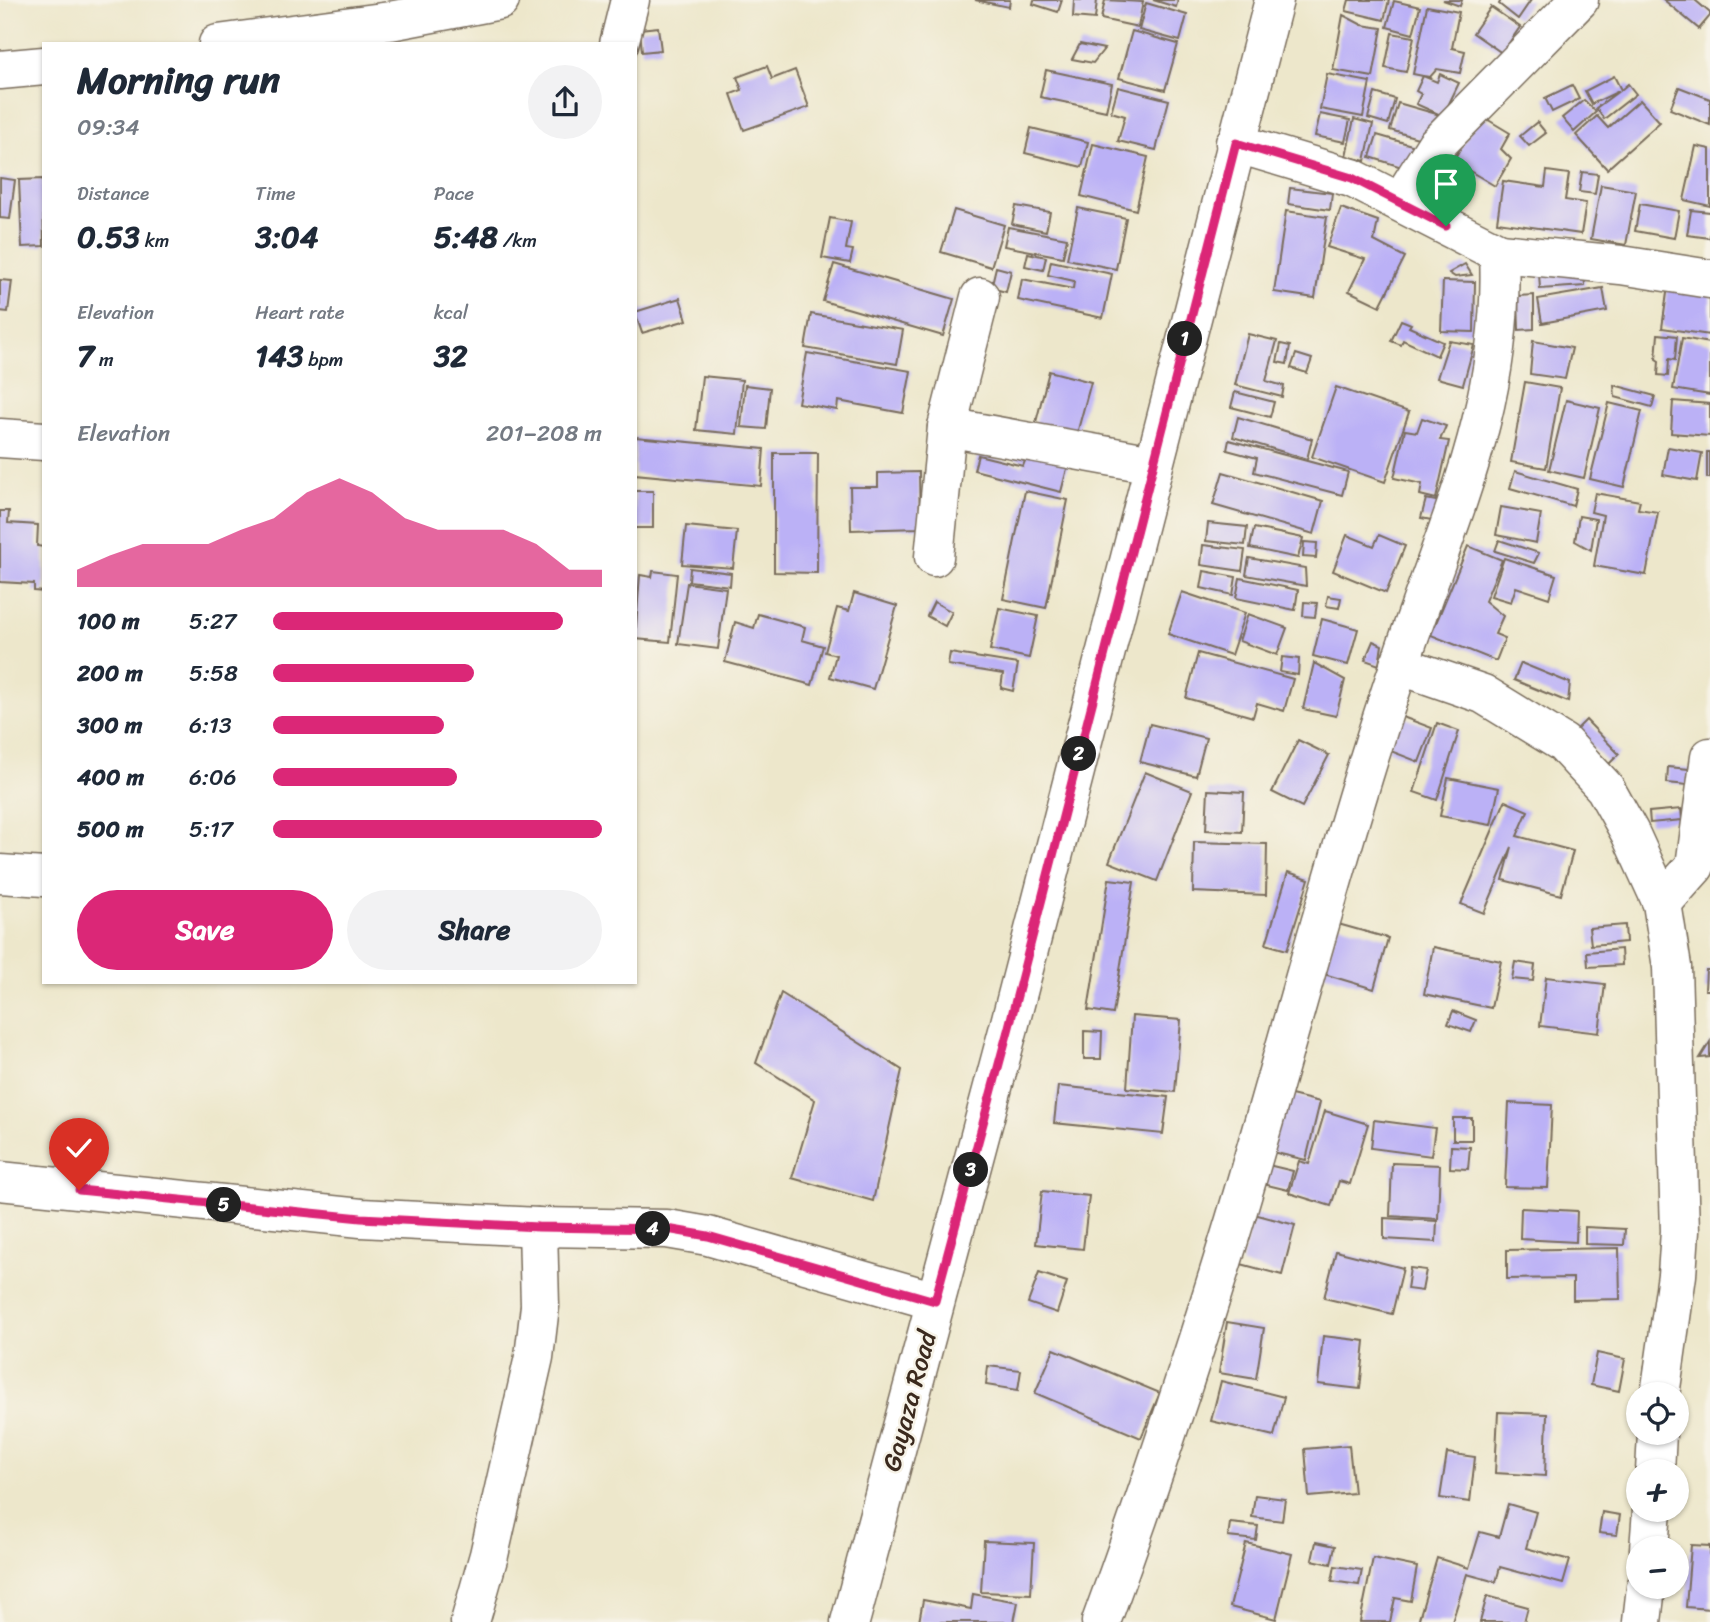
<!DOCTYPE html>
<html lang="en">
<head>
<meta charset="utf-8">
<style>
  body { margin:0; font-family:Sriracha,sans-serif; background:#f2f2f3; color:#1f2937; height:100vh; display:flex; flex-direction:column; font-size:26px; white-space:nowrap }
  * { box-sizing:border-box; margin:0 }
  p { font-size:23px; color:#747a83 }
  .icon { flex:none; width:38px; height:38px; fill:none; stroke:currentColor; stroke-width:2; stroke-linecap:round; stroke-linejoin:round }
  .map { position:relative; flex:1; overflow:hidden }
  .sheet { position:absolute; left:42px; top:42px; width:595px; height:942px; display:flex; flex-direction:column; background:#fff; border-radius:0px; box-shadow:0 2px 5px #0004 }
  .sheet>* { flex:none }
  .fabs { position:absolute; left:1626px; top:1382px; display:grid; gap:14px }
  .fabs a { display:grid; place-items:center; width:63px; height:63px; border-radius:50%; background:#fff; box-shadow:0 2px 5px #0004; font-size:35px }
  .pin { position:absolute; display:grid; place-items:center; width:60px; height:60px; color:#fff; margin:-72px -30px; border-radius:50% 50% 50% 0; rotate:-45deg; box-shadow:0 0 7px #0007 }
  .pin .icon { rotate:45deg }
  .km { position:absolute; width:35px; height:35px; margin:-18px; border-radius:50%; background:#222; color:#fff; font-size:19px; line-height:35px; text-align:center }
  .round { display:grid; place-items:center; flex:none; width:74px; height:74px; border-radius:37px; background:#f2f2f3 }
  .head { display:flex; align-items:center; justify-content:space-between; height:119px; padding:0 35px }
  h1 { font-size:38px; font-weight:700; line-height:52px }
  .metrics { display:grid; grid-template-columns:repeat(3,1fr); gap:10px; height:119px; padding:7px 35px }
  .metrics div { display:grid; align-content:center }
  .metrics b { font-size:30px; font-weight:700 }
  .metrics small { font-size:19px; font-weight:400 }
  .metrics p { font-size:19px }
  .chart { height:196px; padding:14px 35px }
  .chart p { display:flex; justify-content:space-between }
  .chart svg { width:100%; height:126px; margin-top:7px; fill:#db2777; opacity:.7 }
  .button { display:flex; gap:14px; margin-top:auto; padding:14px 35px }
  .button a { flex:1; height:80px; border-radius:42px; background:#db2777; color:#fff; font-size:28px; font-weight:700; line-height:80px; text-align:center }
  .button a+a { background:#f2f2f3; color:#1f2937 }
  ul { padding:0 35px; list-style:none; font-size:23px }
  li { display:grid; grid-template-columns:112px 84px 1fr; align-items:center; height:52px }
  li i { height:18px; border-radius:9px; background:#db2777 }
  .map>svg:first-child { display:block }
  .building { fill:#bbb1f6 }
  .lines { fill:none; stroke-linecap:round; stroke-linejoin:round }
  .minor-casing { stroke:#796c5b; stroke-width:41 }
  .major-casing { stroke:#796c5b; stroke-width:41 }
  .minor { stroke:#fff; stroke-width:38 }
  .major { stroke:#fff; stroke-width:38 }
  .route-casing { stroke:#fff; stroke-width:14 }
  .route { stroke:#db2777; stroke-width:9 }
  .labels { text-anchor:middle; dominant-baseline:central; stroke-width:5; stroke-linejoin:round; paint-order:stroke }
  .street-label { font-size:26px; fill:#3b2a1e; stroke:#f7f3e8 }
</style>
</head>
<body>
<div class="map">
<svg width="1710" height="1622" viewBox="0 0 1710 1622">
  <rect width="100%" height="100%" fill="#f7f3e8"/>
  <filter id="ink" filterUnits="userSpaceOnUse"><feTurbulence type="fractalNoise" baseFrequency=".0143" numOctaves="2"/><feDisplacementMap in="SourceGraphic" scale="14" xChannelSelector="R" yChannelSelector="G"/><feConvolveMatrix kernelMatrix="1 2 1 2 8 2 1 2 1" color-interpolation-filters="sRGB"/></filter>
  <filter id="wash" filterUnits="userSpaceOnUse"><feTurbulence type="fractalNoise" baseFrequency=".00686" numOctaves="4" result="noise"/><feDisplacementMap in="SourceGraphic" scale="28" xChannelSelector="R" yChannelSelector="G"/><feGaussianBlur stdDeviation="1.57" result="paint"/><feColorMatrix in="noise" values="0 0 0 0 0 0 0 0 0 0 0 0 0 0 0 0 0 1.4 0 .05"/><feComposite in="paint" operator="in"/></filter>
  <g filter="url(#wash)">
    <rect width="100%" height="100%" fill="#ede7cb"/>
    <g id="blocks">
      <g class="building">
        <polygon points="975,0 1010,0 1009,7"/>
        <polygon points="1034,0 1062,0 1058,12 1033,4"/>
        <polygon points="1074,0 1097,0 1095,19 1073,17"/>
        <polygon points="1105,0 1143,2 1138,27 1101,19"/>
        <polygon points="1153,0 1178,0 1176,7"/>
        <polygon points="1349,0 1389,0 1384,20 1346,11"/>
        <polygon points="1443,0 1462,0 1460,6"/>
        <polygon points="1501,0 1531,0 1518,19 1499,4"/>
        <polygon points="1664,0 1695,0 1710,13 1710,16 1699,29"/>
        <polygon points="1394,1 1420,7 1413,34 1387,27"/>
        <polygon points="1146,3 1187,15 1180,41 1139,30"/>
        <polygon points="1427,6 1459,12 1452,48 1465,51 1460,73 1437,69 1430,77 1423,76 1437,82 1440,74 1459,83 1443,116 1416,104 1421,94 1416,91 1423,76 1413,74"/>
        <polygon points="1491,7 1520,27 1502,53 1473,33"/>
        <polygon points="1343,15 1362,25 1382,28 1373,77 1333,70"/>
        <polygon points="658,27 661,50 642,52 640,29"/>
        <polygon points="1132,31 1178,44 1165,90 1119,78"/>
        <polygon points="1392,33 1414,37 1406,72 1385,68"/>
        <polygon points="1080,44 1104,49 1093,63 1072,59"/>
        <polygon points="767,66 772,79 795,70 809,107 744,130 731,94 742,90 737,77"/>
        <polygon points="1046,70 1112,84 1106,111 1040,97"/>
        <polygon points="1327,74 1370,82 1363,117 1320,109"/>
        <polygon points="1614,76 1621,90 1628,84 1636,94 1604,119 1596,108 1619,91 1592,104 1585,91"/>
        <polygon points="1572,85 1579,99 1552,112 1545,98"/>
        <polygon points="1118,87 1169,100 1156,150 1118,141 1125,116 1111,112"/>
        <polygon points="1679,87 1710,99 1710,125 1670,109"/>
        <polygon points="1375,93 1395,99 1388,124 1368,118"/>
        <polygon points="1584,100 1596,112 1574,132 1562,118"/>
        <polygon points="1640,100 1660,122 1607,169 1576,135 1597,116 1608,128"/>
        <polygon points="1398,103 1440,115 1432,142 1390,130"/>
        <polygon points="1320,114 1350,120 1345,142 1315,136"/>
        <polygon points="1480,115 1510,133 1501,149 1511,159 1495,186 1453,161"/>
        <polygon points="1354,119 1373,124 1365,161 1346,156"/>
        <polygon points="1537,122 1546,133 1529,146 1520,136"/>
        <polygon points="1031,128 1088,142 1082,167 1025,153"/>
        <polygon points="1377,135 1415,146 1408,169 1370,157"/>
        <polygon points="1093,144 1148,157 1136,210 1081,196"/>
        <polygon points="1696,146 1710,149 1710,206 1684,200"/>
        <polygon points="1547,171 1569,174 1565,200 1586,203 1581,234 1497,222 1503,181 1545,187"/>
        <polygon points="1582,172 1598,174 1595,194 1579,192"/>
        <polygon points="0,178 15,180 10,219 0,218"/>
        <polygon points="43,179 44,246 22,247 19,180"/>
        <polygon points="1601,185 1636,191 1626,245 1591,239"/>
        <polygon points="1290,188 1332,193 1330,210 1288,204"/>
        <polygon points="1640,204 1679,211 1674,238 1635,231"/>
        <polygon points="1016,206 1050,212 1046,231 1012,224"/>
        <polygon points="1078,208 1126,218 1116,269 1067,259"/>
        <polygon points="1341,208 1378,221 1374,241 1405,257 1380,306 1349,291 1365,259 1327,247"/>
        <polygon points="954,210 1004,225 991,267 941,252"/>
        <polygon points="1691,210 1710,212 1710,238 1687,235"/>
        <polygon points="1286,211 1327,217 1315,298 1274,292"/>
        <polygon points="830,218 851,222 846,249 853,250 850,263 822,258"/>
        <polygon points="1008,227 1067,238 1063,257 1004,246"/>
        <polygon points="1028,253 1046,257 1043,270 1025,266"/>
        <polygon points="1051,261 1112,274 1103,318 1018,300 1022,279 1073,289 1074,281 1048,275"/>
        <polygon points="834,264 954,299 943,336 823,301"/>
        <polygon points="1465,264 1472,275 1455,277 1449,273"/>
        <polygon points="996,267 1011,271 1006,292 991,288"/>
        <polygon points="1584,271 1585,286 1540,289 1539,273"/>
        <polygon points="0,280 12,281 8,312 0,311"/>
        <polygon points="1443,281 1475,282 1474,332 1441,331"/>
        <polygon points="1668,286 1710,292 1710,335 1662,328"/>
        <polygon points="1603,288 1607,311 1542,323 1538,299"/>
        <polygon points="1534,295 1534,329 1519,330 1518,296"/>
        <polygon points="680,298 687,320 642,333 635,312"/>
        <polygon points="811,314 903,330 897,364 805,348"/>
        <polygon points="1401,320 1411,324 1409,327 1443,342 1437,356 1403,340 1401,345 1391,341"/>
        <polygon points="1248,334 1277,341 1266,381 1284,386 1282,397 1235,385"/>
        <polygon points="1658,334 1677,336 1675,360 1669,359 1668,376 1658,375 1659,361 1656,359"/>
        <polygon points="1682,338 1710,343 1710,395 1673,389"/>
        <polygon points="1449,341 1474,345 1463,385 1437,378"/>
        <polygon points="1533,341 1572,348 1565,379 1530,374"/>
        <polygon points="1281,344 1290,346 1287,364 1277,362"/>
        <polygon points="807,353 911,371 903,413 838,401 837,410 798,403"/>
        <polygon points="1296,354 1312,359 1307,373 1291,368"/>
        <polygon points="1049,371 1091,382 1076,437 1035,426"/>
        <polygon points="702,376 742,380 737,434 696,430"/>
        <polygon points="1525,382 1560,388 1546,468 1511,462"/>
        <polygon points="745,385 770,388 766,429 741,427"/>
        <polygon points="1614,385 1655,396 1652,407 1615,397"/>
        <polygon points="1336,387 1409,412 1385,482 1312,457"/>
        <polygon points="1235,392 1274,402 1270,417 1231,407"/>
        <polygon points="1566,400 1600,408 1584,478 1549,470"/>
        <polygon points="1673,401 1710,404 1710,436 1671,433"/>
        <polygon points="1609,403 1642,411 1624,487 1590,479"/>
        <polygon points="1238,417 1312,439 1307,459 1233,437"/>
        <polygon points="1422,418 1446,426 1440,440 1449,441 1436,499 1420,495 1422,484 1394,478 1405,430 1417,432"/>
        <polygon points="635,437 764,449 761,486 635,474"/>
        <polygon points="1229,440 1348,472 1342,495 1254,472 1257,458 1227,450"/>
        <polygon points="1668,447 1702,453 1697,481 1663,475"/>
        <polygon points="973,448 1070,457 1061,492 974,470 978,455 1023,466 1025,461"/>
        <rect x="1707" y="452" width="3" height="26"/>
        <polygon points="774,453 818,453 817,573 774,572"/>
        <polygon points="1515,471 1577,489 1573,506 1510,488"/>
        <polygon points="919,472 920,528 851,530 850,487 878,487 878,473"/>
        <polygon points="1223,472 1323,501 1314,534 1213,505"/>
        <rect x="635" y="491" width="18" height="37"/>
        <polygon points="1025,491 1068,500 1046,608 1003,599"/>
        <polygon points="1595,493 1640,501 1638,509 1658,512 1646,575 1594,566 1603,515 1591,512"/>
        <polygon points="1426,499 1441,502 1437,521 1421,518"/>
        <polygon points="1501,507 1541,514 1536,543 1496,535"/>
        <polygon points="0,511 9,511 8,523 38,525 37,546 44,547 44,592 34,591 34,584 0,582"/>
        <polygon points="1579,516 1596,519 1591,550 1575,541"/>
        <polygon points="1208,523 1247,527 1245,545 1206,541"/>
        <polygon points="686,526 737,531 733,568 682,564"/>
        <polygon points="1254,528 1303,538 1298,558 1250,548"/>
        <polygon points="1347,535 1374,546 1379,535 1405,546 1386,593 1333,571"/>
        <polygon points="1499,540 1539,553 1534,563 1495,551"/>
        <polygon points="1304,542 1317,543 1316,558 1303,557"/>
        <polygon points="1203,545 1245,550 1242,571 1201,565"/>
        <polygon points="1468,546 1502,560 1485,601 1503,616 1495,634 1505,638 1496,661 1431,635"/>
        <polygon points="1249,558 1305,568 1306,586 1246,575"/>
        <polygon points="1504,558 1556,575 1549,598 1516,587 1511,602 1491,596"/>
        <polygon points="690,568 731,573 730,586 689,581"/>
        <polygon points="653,571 677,574 670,642 635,639 640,575 652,577"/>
        <polygon points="1204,571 1236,577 1233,595 1201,588"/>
        <polygon points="1240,578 1298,590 1295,610 1236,598"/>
        <polygon points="687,583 726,588 718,649 678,644"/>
        <polygon points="1182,592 1245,613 1231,655 1168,634"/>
        <polygon points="854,593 897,606 873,689 830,677 836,655 825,652 837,608 849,611"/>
        <polygon points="1328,596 1341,598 1339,608 1326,606"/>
        <polygon points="934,602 952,612 945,626 927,616"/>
        <polygon points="1304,602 1317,603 1315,617 1303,616"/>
        <polygon points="999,608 1038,616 1029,658 990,650"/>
        <polygon points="758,614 805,627 802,640 823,646 812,685 725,662 735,622 754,628"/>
        <polygon points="1248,614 1287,628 1277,655 1239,641"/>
        <polygon points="1322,619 1358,629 1348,665 1313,656"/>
        <polygon points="1373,641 1382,645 1379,665 1365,660"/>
        <polygon points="950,653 1018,664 1013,691 1001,688 1003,674 948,665"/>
        <polygon points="1198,653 1293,679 1284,711 1257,703 1253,717 1186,698"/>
        <polygon points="1282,657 1299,659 1298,675 1280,672"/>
        <polygon points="1314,663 1345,680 1336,716 1303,709"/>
        <polygon points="1521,663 1570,683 1568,702 1514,680"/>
        <polygon points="1400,716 1432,728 1419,762 1388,750"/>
        <polygon points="1586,720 1619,754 1609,764 1576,730"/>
        <polygon points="1437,723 1459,731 1437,800 1414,792"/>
        <polygon points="1150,724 1206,738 1196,776 1140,762"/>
        <polygon points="1298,740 1329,755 1302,807 1272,792"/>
        <polygon points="1668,767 1689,769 1688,785 1667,783"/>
        <polygon points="1145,772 1192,791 1157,881 1109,862"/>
        <polygon points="1448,778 1499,788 1491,825 1440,816"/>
        <polygon points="1208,790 1244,792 1242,832 1206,830"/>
        <polygon points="1505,801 1528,811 1517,836 1573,851 1561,895 1503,880 1512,847 1484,913 1461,904"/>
        <polygon points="1681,809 1682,820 1650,823 1649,812"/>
        <polygon points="1194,842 1267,844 1266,895 1193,892"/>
        <polygon points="1288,872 1309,879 1287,950 1266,944"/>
        <polygon points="1109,879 1134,882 1113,1014 1088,1010"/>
        <polygon points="1338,924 1388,938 1374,989 1324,974"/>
        <polygon points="1625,925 1626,942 1591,945 1589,928"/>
        <polygon points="1433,947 1501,961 1491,1008 1424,994"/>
        <polygon points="1621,949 1622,965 1588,967 1587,952"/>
        <polygon points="1515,962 1535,965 1533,981 1512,979"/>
        <polygon points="1706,970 1710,970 1710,990 1705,990"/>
        <polygon points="1546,977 1605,984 1599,1033 1540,1026"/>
        <polygon points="781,993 902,1070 873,1201 792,1178 815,1100 756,1063"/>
        <polygon points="1453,1011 1476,1020 1471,1032 1448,1024"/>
        <polygon points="1132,1016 1181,1020 1175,1092 1127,1088"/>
        <polygon points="1084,1031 1102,1032 1101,1059 1084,1059"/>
        <polygon points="1710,1042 1710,1057 1700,1058"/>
        <polygon points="1058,1086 1168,1097 1163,1134 1054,1123"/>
        <polygon points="1283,1093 1320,1102 1306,1160 1268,1151"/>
        <polygon points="1509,1103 1552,1105 1548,1188 1505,1187"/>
        <polygon points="1325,1111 1368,1124 1350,1184 1339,1181 1331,1206 1289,1193 1299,1161 1309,1164"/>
        <rect x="1453" y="1118" width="19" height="22"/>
        <polygon points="1374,1120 1435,1128 1431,1156 1371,1148"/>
        <polygon points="1451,1146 1470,1147 1468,1169 1450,1168"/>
        <polygon points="1392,1163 1440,1165 1438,1219 1390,1216"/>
        <polygon points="1268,1165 1293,1171 1288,1190 1263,1184"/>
        <polygon points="1042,1191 1089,1196 1083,1249 1036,1244"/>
        <polygon points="1521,1208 1577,1211 1576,1242 1520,1239"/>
        <polygon points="1254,1214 1295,1225 1282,1275 1241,1264"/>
        <polygon points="1384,1218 1437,1221 1436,1242 1384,1239"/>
        <polygon points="1585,1227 1625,1229 1624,1245 1585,1244"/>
        <polygon points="1619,1248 1620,1299 1573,1300 1573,1278 1507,1279 1507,1250"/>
        <polygon points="1336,1251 1403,1268 1392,1314 1324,1298"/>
        <polygon points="1410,1268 1426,1270 1422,1291 1407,1289"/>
        <polygon points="1039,1273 1067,1282 1057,1313 1028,1303"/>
        <polygon points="1227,1322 1264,1328 1256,1379 1219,1373"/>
        <polygon points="1323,1336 1365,1341 1360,1389 1318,1384"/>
        <polygon points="1054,1349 1160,1393 1141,1438 1035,1393"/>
        <polygon points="1597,1353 1625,1359 1619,1391 1591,1385"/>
        <polygon points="988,1366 1021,1370 1018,1390 986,1385"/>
        <polygon points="1221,1381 1284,1397 1274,1436 1211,1421"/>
        <polygon points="1498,1412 1547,1414 1545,1476 1495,1473"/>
        <polygon points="1349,1445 1354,1493 1309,1497 1305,1449"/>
        <polygon points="1447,1453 1475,1457 1470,1502 1440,1498"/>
        <polygon points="1255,1495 1285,1499 1282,1521 1252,1517"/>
        <polygon points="1508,1504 1536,1512 1526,1548 1570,1560 1563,1584 1500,1567 1496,1582 1467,1574 1452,1622 1418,1622 1437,1558 1469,1568 1480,1532 1499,1537"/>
        <polygon points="1602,1512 1620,1515 1617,1535 1599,1533"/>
        <polygon points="1230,1523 1258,1526 1256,1540 1228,1537"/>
        <polygon points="984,1541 1034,1543 1031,1594 981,1592"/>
        <polygon points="1316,1542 1335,1546 1331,1564 1312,1560"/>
        <polygon points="1246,1543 1292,1554 1276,1619 1230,1607"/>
        <polygon points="1691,1545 1710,1546 1710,1609 1686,1607"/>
        <polygon points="1373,1558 1417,1567 1411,1601 1395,1598 1390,1622 1360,1622"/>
        <polygon points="1335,1566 1362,1570 1359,1585 1332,1581"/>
        <polygon points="973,1594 1018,1602 1014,1622 919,1622 923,1600 971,1609"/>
        <polygon points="1487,1596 1528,1607 1524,1622 1480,1622"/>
      </g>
    </g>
  </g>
  <g filter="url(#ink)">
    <use href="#blocks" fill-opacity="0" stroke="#796c5b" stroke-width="2"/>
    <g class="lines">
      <defs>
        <g id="minor">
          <polyline points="218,44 390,21 500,0"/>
          <polyline points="619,44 630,0"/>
          <polyline points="0,70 44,66"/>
          <polyline points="1400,202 1436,145 1579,0"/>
          <polyline points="1499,253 1621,265 1710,279"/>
          <polyline points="947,427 980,297"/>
          <polyline points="0,438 44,441"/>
          <polyline points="934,557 947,427 1153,464"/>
          <polyline points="1399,665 1483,694 1563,743 1605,788 1630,833 1662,903 1672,967 1680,1231 1677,1275 1660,1395"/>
          <polyline points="0,874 44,877"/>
          <polyline points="1662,903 1695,866 1710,757"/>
          <polyline points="0,1181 361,1218 538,1227 667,1229 708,1236 935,1301"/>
          <polyline points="1655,1472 1657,1433"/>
          <polyline points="1649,1549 1652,1510"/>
          <polyline points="470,1622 489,1555 534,1357 540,1306 538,1227"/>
          <path d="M1101 1622C1150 1489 1194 1355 1235 1220 1279 1073 1318 925 1363 778 1381 719 1401 659 1422 601 1465 483 1505 381 1499 253L1352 178 1235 143"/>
          <polyline points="1642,1622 1646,1587"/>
        </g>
        <polyline id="major" points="850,1622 1009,1027 1274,0"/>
      </defs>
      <use href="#minor" class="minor-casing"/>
      <use href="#major" class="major-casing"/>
      <use href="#minor" class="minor"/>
      <use href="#major" class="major"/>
    </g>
  </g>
  <g class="lines" filter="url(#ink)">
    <defs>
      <polyline id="route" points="79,1190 361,1218 538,1227 667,1229 708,1236 935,1301 1009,1027 1236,143 1352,178 1446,226"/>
    </defs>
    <use href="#route" class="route-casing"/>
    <use href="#route" class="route"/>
  </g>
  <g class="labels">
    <g class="street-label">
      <text transform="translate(909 1401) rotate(-75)">Gayaza Road</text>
    </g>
  </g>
</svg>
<div class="fabs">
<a><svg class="icon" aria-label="locate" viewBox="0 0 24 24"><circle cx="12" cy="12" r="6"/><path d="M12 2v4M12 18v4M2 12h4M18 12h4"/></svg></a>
<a>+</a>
<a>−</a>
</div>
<div class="pin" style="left:1446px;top:226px;background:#1e9e55"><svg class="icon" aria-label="arrive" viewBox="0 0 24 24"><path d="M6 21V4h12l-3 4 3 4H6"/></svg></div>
<div class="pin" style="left:79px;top:1190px;background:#d93025"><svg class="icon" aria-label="check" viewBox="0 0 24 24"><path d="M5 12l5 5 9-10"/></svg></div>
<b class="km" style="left:1185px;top:339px">1</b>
<b class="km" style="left:1079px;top:754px">2</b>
<b class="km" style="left:971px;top:1170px">3</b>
<b class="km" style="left:653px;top:1229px">4</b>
<b class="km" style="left:224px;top:1205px">5</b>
<section class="sheet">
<div class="head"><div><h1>Morning run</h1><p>09:34</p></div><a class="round"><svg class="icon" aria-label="share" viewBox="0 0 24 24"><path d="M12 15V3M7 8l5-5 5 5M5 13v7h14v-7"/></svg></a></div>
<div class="metrics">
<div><p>Distance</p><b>0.53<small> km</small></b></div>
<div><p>Time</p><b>3:04</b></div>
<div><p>Pace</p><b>5:48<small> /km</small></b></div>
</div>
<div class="metrics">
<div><p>Elevation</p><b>7<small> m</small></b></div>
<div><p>Heart rate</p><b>143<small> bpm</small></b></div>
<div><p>kcal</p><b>32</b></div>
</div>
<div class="chart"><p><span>Elevation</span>201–208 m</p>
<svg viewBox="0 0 160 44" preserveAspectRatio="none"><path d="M0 44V38L10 33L20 29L30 29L40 29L50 24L60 20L70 11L80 6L90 11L100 20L110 24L120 24L130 24L140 29L150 38L160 38V44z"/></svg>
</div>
<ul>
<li><b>100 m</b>5:27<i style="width:88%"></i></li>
<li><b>200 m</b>5:58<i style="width:61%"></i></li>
<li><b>300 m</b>6:13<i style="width:52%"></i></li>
<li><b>400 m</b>6:06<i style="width:56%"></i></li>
<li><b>500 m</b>5:17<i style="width:100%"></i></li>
</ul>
<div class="button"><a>Save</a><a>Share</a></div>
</section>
</div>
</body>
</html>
